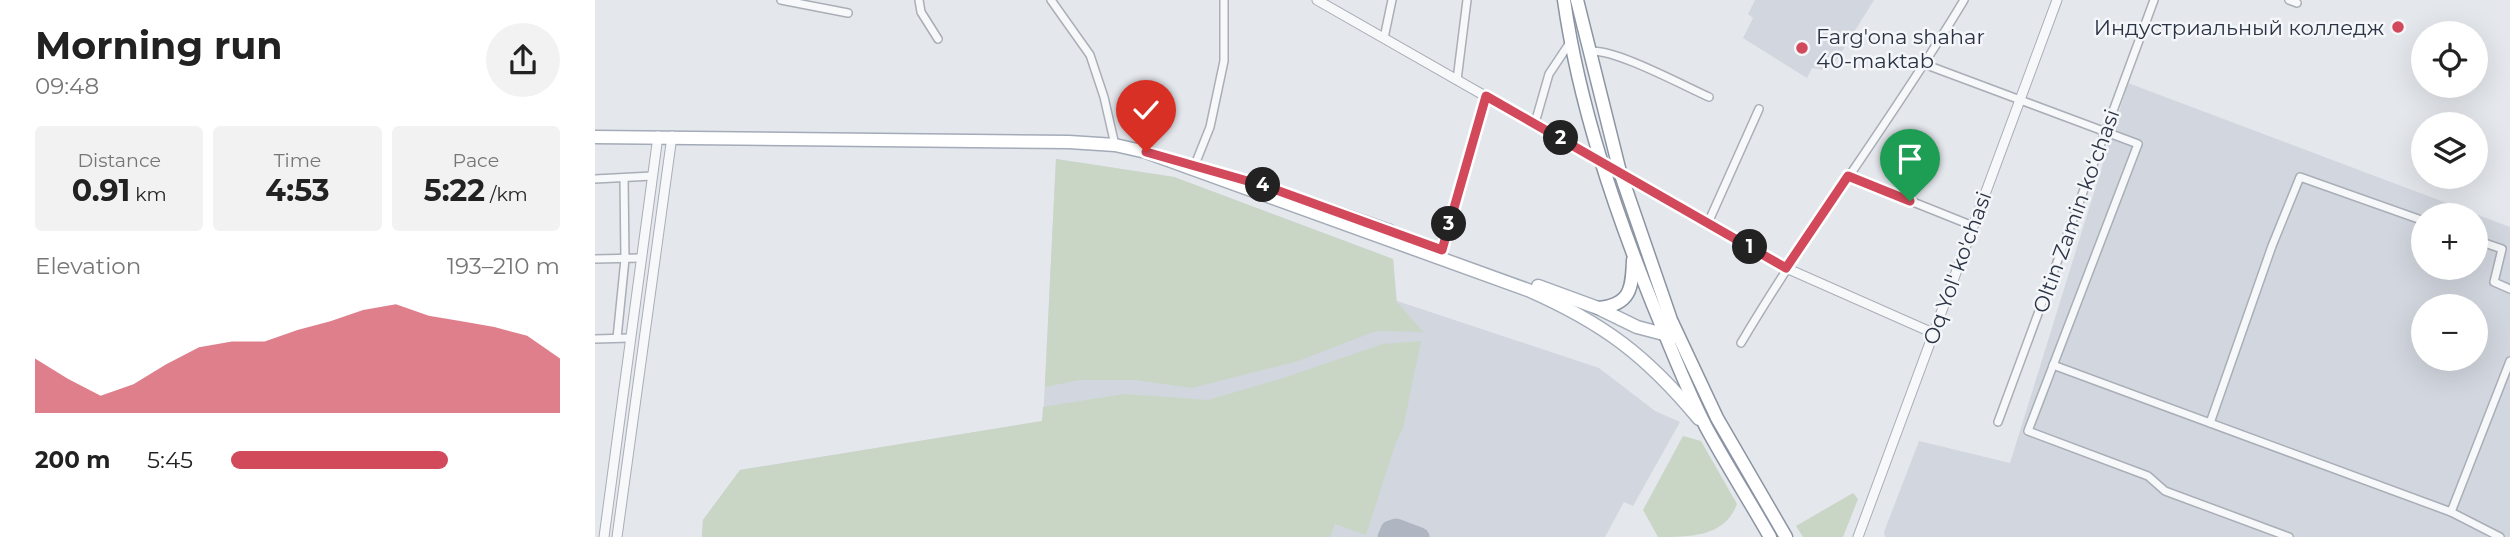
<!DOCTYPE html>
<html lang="en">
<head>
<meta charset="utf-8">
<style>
  body { margin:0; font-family:Montserrat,sans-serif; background:#f2f2f2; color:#222; height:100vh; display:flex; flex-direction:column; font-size:26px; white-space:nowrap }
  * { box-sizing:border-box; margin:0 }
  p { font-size:23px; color:#767676 }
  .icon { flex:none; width:38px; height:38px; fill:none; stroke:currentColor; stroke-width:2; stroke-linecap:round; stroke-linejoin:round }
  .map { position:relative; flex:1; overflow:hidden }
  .side { display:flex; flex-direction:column; background:#fff; width:595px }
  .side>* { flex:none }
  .fabs { position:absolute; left:1816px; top:21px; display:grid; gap:14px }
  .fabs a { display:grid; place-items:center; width:77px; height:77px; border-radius:50%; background:#fff; box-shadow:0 7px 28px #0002; font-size:35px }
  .pin { position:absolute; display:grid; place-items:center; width:60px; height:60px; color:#fff; margin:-72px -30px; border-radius:50% 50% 50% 0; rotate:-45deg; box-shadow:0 0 7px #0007 }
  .pin .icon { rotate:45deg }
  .km { position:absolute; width:35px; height:35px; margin:-18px; border-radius:50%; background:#222; color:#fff; font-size:19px; line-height:35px; text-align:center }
  .round { display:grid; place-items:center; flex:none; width:74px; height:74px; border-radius:37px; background:#f2f2f2 }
  .head { display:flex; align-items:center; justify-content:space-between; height:119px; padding:0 35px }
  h1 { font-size:38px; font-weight:700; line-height:52px }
  .figures { display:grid; grid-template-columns:repeat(3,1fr); gap:10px; height:119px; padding:7px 35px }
  .figures div { display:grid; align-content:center; border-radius:7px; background:#f2f2f2; text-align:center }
  .figures b { font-size:30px; font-weight:700 }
  .figures small { font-size:19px; font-weight:400 }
  .figures p { font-size:19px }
  .chart { height:196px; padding:14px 35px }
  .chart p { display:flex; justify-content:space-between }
  .chart svg { width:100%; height:126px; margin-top:7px; fill:#d1495b; opacity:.7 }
  ul { padding:0 35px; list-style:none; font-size:23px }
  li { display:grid; grid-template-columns:112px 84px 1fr; align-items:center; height:52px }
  li i { height:18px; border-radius:9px; background:#d1495b }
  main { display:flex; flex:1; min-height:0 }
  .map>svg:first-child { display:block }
  .built { fill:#d2d6de; fill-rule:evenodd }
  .green { fill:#c9d6c5 }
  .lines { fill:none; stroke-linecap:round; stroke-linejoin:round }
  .taxiway { stroke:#b0b6c1; stroke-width:19 }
  .minor-casing { stroke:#a9aeb7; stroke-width:10 }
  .tertiary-casing { stroke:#a9aeb7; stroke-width:11 }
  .primary-casing { stroke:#a3abb8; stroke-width:15 }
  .trunk-casing { stroke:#8b94a3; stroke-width:15 }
  .minor { stroke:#f7f8fa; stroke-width:7 }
  .tertiary { stroke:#f7f8fa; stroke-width:9 }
  .primary { stroke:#fff; stroke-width:12 }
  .trunk { stroke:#fff; stroke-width:12 }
  .route-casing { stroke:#fff; stroke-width:14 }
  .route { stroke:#d1495b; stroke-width:9 }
  .poi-dot { fill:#d1495b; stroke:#f4f6f9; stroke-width:2.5 }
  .labels { text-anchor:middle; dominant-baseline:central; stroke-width:5; stroke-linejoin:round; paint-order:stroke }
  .poi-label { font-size:21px; fill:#2b3445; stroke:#f4f6f9; text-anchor:end }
  .street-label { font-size:21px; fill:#2b3445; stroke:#f4f6f9 }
</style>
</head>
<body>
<main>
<section class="side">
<div class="head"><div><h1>Morning run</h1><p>09:48</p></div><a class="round"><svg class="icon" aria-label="share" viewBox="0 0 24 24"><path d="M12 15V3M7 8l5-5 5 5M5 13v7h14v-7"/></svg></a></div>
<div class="figures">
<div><p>Distance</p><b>0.91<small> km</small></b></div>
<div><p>Time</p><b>4:53</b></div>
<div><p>Pace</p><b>5:22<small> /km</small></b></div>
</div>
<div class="chart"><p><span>Elevation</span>193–210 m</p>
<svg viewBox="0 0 160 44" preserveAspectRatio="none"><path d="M0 44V25L10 32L20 38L30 34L40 27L50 21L60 19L70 19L80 15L90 12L100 8L110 6L120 10L130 12L140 14L150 17L160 25V44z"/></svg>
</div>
<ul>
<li><b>200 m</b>5:45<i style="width:66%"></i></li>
</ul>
</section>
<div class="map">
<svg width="1915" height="537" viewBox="0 0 1915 537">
  <rect width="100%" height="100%" fill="#e4e7ec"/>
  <g class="built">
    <polygon points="1160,0 1279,0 1241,61 1237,59 1229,70 1217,68 1212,78 1148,38 1158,18 1153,14"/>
    <path d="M1533 83 1915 227V537H1290L1289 532 1324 441 1415 463ZM1829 215H1881V268H1829ZM1829 306H1881V359H1829Z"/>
    <polygon points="461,159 579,177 798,259 802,301 1004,368 1060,411 1085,422 1038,506 1029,502 1010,537 107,537 108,520 145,470 448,421"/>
  </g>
  <g class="green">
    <polygon points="461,159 579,177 798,259 801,301 828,332 781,331 703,361 597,388 540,380 485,380 450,387"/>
    <polygon points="826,341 808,428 801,442 771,535 740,524 735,537 107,537 108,520 145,470 447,421 448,407 529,394 613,400 685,379 788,344"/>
    <path d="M1088 436 1106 441 1142 504C1130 537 1095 537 1063 537L1048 510Z"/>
    <polygon points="1258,493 1263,499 1248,537 1208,537 1201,526"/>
  </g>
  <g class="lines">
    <polyline class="taxiway" points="792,537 795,530 801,528 825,537"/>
    <defs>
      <g id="minor">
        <polyline points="186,0 253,13"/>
        <polyline points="324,0 326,12 343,39"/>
        <polyline points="456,0 495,55 509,97 520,145"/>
        <polyline points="1694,0 1702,3"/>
        <polyline points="789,38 797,0"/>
        <path d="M994 52C1013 45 1091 87 1114 97"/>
        <polyline points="1329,64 1543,144 1433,431 1553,476 1570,491 1694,537"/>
        <polyline points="862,80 872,0"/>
        <polyline points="940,123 954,74 976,41"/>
        <polyline points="599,167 615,127 629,61 629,0"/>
        <polyline points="1253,176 1378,226"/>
        <polyline points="0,179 57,176"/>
        <polyline points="1113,223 1164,109"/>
        <polyline points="1881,240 1907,249 1899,282 1915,289"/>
        <polyline points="847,250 891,96"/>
        <polyline points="0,259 46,258"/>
        <polyline points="22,338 30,259 29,178"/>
        <polyline points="0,339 35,338"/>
        <path d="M1146 343C1216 225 1299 117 1369 0"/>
        <polyline points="1458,365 1856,512 1905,537"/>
        <polyline points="1403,422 1559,0"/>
        <polyline points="1615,423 1677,246 1705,177 1829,221"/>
        <polyline points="1856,512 1915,361"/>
      </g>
      <g id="tertiary">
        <polyline points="722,0 1191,268 1338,333"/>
        <polyline points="9,537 63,136"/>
        <polyline points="22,537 77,136"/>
        <polyline points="1263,537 1462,0"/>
      </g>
      <g id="primary">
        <path d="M0 137 474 142 520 145 551 152 933 290C1008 323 1051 355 1104 419"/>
        <polyline points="654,182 795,231"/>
        <polyline points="943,286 1003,308 1042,327 1080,337"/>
      </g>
      <g id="trunk">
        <path d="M969 0C984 105 1019 208 1058 305 1075 346 1091 388 1111 427 1131 464 1154 500 1175 537"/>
        <polyline points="982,0 1025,172 1076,320 1122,418 1191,537"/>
        <path d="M1003 308C1036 305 1037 288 1038 260"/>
      </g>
    </defs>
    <use href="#minor" class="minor-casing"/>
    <use href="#tertiary" class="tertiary-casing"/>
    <use href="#primary" class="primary-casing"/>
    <use href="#trunk" class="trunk-casing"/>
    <use href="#minor" class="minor"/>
    <use href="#tertiary" class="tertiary"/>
    <use href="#primary" class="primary"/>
    <use href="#trunk" class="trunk"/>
  </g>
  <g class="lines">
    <defs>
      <polyline id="route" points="551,152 670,186 847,250 891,96 1191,268 1253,176 1315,201"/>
    </defs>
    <use href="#route" class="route-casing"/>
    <use href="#route" class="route"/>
  </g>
  <g class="poi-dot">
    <circle cx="1803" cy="27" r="7"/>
    <circle cx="1207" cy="48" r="7"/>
  </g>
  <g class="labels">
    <g class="poi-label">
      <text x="1789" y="27">Индустриальный колледж</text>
      <text x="1221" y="36" text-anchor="start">Farg'ona shahar<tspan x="1221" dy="24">40-maktab</tspan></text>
    </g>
    <g class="street-label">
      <text transform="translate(1481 211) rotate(-70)">Oltin Zamin koʻchasi</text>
      <text transform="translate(1362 268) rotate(-70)">Oq Yol' ko'chasi</text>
    </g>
  </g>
</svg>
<div class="fabs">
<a><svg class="icon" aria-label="locate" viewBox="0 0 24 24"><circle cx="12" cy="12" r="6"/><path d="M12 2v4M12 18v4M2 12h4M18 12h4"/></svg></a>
<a><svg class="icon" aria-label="layers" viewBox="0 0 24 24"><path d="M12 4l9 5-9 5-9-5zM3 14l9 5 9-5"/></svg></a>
<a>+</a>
<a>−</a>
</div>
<div class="pin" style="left:1315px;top:201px;background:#1e9e55"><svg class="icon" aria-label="arrive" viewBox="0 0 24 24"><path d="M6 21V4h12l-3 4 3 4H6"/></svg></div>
<div class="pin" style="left:551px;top:152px;background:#d93025"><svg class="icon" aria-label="check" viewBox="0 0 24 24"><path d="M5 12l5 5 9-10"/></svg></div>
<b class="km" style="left:1155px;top:247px">1</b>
<b class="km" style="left:966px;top:138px">2</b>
<b class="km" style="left:854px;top:224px">3</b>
<b class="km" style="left:668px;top:185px">4</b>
</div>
</main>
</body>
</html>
